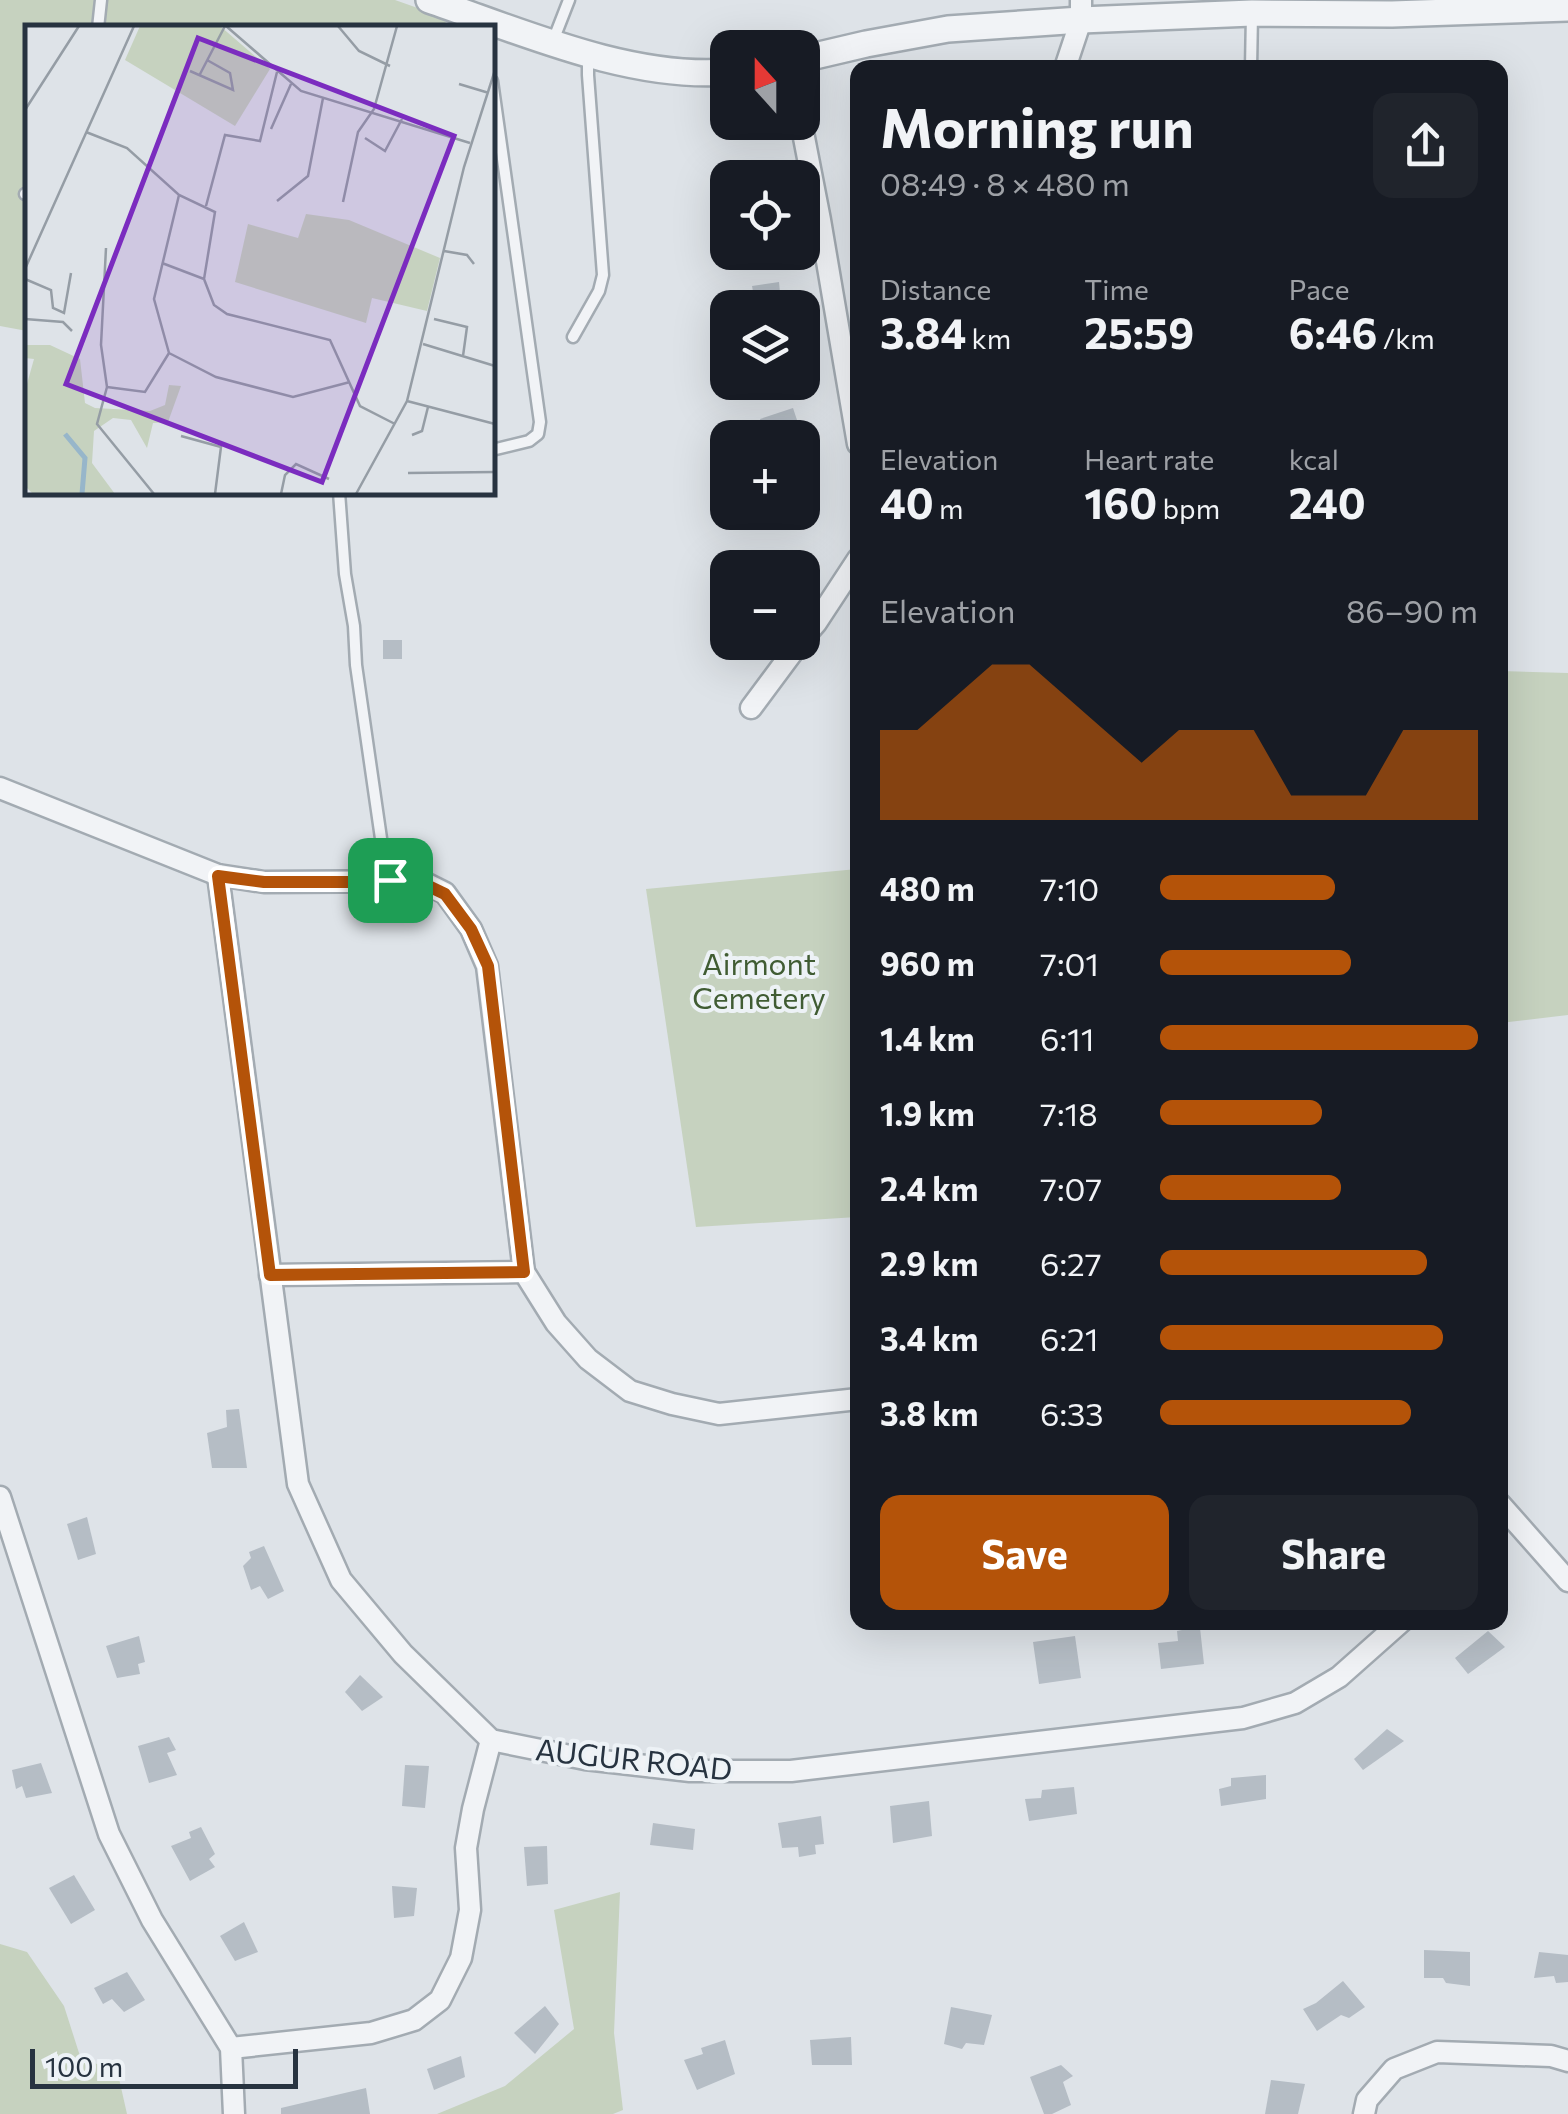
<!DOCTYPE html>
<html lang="en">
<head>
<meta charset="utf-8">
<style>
  body { margin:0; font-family:Commissioner,sans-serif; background:#20242c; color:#f1f3f6; height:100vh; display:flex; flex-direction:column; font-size:38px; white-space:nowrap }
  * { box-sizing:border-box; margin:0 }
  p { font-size:32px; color:#9ea1a6 }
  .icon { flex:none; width:55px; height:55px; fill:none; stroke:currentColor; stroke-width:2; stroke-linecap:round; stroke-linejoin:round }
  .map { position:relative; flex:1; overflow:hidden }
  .side { position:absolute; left:850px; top:60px; width:658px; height:1570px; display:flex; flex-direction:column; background:#171b24; border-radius:20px; box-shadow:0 10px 40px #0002 }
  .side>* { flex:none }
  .needle { width:65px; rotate:339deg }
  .controls { position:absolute; left:710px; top:30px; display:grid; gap:20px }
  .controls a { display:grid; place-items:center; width:110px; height:110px; border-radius:20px; background:#171b24; box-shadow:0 10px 40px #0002; font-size:50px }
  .scale { position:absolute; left:30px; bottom:25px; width:268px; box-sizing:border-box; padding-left:10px; border:5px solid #273340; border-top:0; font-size:28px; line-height:35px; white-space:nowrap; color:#273340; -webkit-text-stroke:8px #edf2f6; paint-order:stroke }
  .pin { position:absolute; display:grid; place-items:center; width:85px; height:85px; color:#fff; margin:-42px; border-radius:20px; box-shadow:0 5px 15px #0006 }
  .round { display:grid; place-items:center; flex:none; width:105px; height:105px; border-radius:20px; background:#20242c }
  .overview { display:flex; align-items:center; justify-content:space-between; height:170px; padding:0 30px }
  h1 { font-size:55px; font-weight:700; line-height:75px }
  .metrics { display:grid; grid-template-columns:repeat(3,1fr); gap:15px; height:170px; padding:10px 30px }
  .metrics div { display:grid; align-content:center }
  .metrics b { font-size:42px; font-weight:700 }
  .metrics small { font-size:28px; font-weight:400 }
  .metrics p { font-size:28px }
  .chart { height:280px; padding:20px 30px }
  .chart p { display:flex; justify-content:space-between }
  .chart svg { width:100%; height:180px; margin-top:10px; fill:#b45309; opacity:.7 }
  .action { display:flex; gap:20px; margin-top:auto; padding:20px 30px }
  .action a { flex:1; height:115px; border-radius:20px; background:#b45309; color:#fff; font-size:40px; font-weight:700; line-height:115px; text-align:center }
  .action a+a { background:#20242c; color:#f1f3f6 }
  ul { padding:0 30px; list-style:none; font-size:32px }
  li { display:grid; grid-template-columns:160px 120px 1fr; align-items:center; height:75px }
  li i { height:25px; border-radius:12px; background:#b45309 }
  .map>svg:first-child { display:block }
  .green { fill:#c6d2bf }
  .building { fill:#b5bdc5 }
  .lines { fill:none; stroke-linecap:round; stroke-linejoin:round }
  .service-casing { stroke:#a3abb2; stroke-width:15 }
  .minor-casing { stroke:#a3abb2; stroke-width:25 }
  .tertiary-casing { stroke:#a3abb2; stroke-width:30 }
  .service { stroke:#f1f3f6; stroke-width:10 }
  .minor { stroke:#f1f3f6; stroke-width:20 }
  .tertiary { stroke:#f1f3f6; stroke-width:25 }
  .route-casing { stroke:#fff; stroke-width:20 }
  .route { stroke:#b45309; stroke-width:12 }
  .labels { text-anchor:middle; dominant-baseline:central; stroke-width:8; stroke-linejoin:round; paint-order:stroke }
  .park-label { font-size:30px; fill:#405c33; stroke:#edf2f6 }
  .street-label { font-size:30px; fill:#273340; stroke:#edf2f6 }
  .inset-river { fill:none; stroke:#97b6ca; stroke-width:5 }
  .inset-road { fill:none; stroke:#959da5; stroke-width:2.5 }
  .view { fill:#7b2cbf; fill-opacity:0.15; stroke:#7b2cbf; stroke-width:5 }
  .inset-edge { fill:none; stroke:#273340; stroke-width:5 }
</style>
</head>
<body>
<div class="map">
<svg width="1568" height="2114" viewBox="0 0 1568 2114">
  <rect width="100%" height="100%" fill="#dee3e8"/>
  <g class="green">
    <polygon points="0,0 395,0 446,18 445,28 28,28 27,331 0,326"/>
    <polygon points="1500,671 1568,673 1568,1015 1500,1023"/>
    <polygon points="857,869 857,1217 696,1227 646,889"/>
    <polygon points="620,1892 614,2033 623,2110 613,2114 437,2114 505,2086 574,2029 554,1910"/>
    <polygon points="0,1944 27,1952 64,2006 80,2056 118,2074 127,2114 0,2114"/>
  </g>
  <g class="building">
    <polygon points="779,282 781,303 776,304 776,308 756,308 752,286"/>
    <polygon points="793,408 800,429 796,430 798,438 766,438 760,419"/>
    <rect x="383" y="640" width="19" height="19"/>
    <polygon points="239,1409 247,1468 212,1468 207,1433 227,1427 226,1410"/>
    <polygon points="87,1517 96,1554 78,1560 67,1524"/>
    <polygon points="264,1546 284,1591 268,1599 260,1586 251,1590 243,1566 251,1558 249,1552"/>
    <polygon points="1197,1627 1197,1629 1200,1628 1204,1664 1161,1669 1158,1643 1178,1641 1177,1631"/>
    <polygon points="1488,1631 1505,1647 1468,1674 1455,1658"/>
    <polygon points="139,1636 145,1662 138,1664 140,1674 117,1678 106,1646"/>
    <polygon points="1075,1636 1081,1678 1039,1684 1033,1642"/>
    <polygon points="360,1675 383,1697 362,1711 345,1692"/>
    <polygon points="1387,1729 1404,1741 1363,1770 1354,1759"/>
    <polygon points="169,1737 176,1750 167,1753 177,1775 149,1783 138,1746"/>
    <polygon points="41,1763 52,1793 26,1798 22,1786 16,1789 12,1770"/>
    <polygon points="405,1765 429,1766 425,1808 402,1806"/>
    <polygon points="1266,1775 1266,1799 1221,1806 1219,1789 1231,1786 1231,1778"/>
    <polygon points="1074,1787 1077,1814 1029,1821 1025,1799 1041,1798 1042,1790"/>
    <polygon points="929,1801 932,1836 893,1843 890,1806"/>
    <polygon points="821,1816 824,1844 815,1845 816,1854 799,1857 798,1847 782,1848 778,1823"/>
    <polygon points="653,1823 695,1829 693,1850 650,1845"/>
    <polygon points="201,1827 215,1854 209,1859 215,1867 190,1881 171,1846 191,1838 189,1832"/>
    <polygon points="547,1846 548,1884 527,1886 524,1847"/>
    <polygon points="74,1875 95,1910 71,1924 49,1888"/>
    <polygon points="392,1886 417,1888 414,1916 394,1918"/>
    <polygon points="244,1922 258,1952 235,1961 220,1936"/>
    <polygon points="1424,1950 1470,1952 1470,1986 1446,1983 1443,1978 1424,1978"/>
    <polygon points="1539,1952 1568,1955 1568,1982 1556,1983 1554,1976 1534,1978"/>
    <polygon points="127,1972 145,2000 124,2012 112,1999 103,2004 94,1988"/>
    <polygon points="1343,1981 1365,2007 1349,2018 1341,2015 1317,2031 1303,2009 1316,2003"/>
    <polygon points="545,2006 559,2024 535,2054 514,2033"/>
    <polygon points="951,2007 992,2015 984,2045 966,2043 962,2049 944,2044"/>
    <polygon points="851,2037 852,2065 812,2065 810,2040"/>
    <polygon points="725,2040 735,2074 697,2090 684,2060 703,2054 701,2048"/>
    <polygon points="461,2056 465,2077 434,2090 427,2069"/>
    <polygon points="1061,2065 1073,2076 1063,2082 1071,2105 1052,2114 1044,2114 1030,2077"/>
    <polygon points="1271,2080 1305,2084 1298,2114 1265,2114"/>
    <polygon points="366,2088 370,2114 281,2114 281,2108"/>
  </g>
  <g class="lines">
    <defs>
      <g id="service">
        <polyline points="98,28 101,0"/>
        <polyline points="553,41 569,0"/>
        <polyline points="1251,68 1252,14"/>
        <polyline points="492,81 540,422 538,434 529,441 492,450"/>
        <polyline points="25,194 28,194"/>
        <polyline points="573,337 599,291 603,275 588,75 588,54"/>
        <polyline points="339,492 345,574 354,626 356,665 387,880"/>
      </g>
      <g id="minor">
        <polyline points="1065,68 1081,20 1081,0"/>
        <polyline points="801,122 820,220 858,444"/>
        <polyline points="802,639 816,623 858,559"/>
        <polyline points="751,708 800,642"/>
        <polyline points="0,788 218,875 264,882 421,881 445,893 471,929 487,966 524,1272 556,1323 588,1359 630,1391 672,1404 719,1414 858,1399"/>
        <polyline points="218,875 298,1484 341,1580 403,1654 491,1740 585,1759 690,1771 791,1771 1243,1718 1295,1703 1339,1677 1401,1622"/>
        <polyline points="270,1275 524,1272"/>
        <polyline points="0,1497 109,1834 152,1920 231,2048 234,2114"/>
        <polyline points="1500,1504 1568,1581"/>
        <polyline points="231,2048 371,2033 414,2020 440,2000 461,1958 470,1910 466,1848 473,1809 491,1740"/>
        <polyline points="1364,2114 1367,2100 1394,2069 1437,2052 1551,2056 1568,2061"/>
      </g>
      <g id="tertiary">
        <path d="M429 0C520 31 630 80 728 72"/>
        <polyline points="802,59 866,44 948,29 1081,20 1252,13 1392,14 1568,8"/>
      </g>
    </defs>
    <use href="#service" class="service-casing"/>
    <use href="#minor" class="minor-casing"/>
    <use href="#tertiary" class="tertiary-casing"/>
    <use href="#service" class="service"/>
    <use href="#minor" class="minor"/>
    <use href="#tertiary" class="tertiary"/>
  </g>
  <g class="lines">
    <defs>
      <polygon id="route" points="218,876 264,882 420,882 445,894 471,929 488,966 524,1272 270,1275"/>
    </defs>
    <use href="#route" class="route-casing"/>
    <use href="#route" class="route"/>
  </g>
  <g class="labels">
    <g class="park-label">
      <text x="759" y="962">Airmont<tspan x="759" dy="34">Cemetery</tspan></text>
    </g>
    <g class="street-label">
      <text transform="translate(634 1758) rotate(6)">AUGUR ROAD</text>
    </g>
  </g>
  <g transform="translate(25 25)">
    <rect width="470" height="470" fill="#dee3e8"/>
    <path d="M115 1H195L245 44 210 101 100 35ZM281 189 324 195 415 233 402 286 347 273 341 298 210 257 223 199 273 213ZM0 320H25L55 334 60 378 70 383 125 386 140 380 144 360 156 361 143 397 128 398 122 423 106 395 88 393 69 406 67 438 90 469H8L0 461V366L9 334 0 333Z" fill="#c6d2bf"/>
    <path class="inset-river" d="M40 409 60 433 57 469"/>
    <path class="inset-road" d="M201 1 276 66 445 118M313 1 334 26 365 41M165 46 208 65 205 48 182 35M174 51 200 1M434 59 464 68M0 85 54 1M246 104 266 59M61 107 102 123 154 170 190 187 179 254 189 280 202 289 305 315 335 381 370 399M340 113 360 126 377 94M154 170 129 274 144 328 191 352 268 372 325 357M252 176 283 151 298 73M318 177 333 107 349 84 372 1M181 181 200 110 235 116 252 47M81 223 76 320 82 362 72 399 129 469M419 226 442 230 449 239M137 238 179 254M0 244 109 1M0 254 26 265 28 283 39 288 46 248M0 294 38 297 47 306M409 294 442 302 438 331M398 319 470 341M82 362 120 367 144 328M382 376 470 399M387 410 397 406 403 382M156 411 196 422 190 469M383 448 470 447M256 469 260 450 271 439 304 454M331 469 382 376 439 142 470 45"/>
    <path class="view" d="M173 13 429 111 297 457 41 359Z"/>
    <rect width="470" height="470" class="inset-edge"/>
  </g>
</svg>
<div class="controls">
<a><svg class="needle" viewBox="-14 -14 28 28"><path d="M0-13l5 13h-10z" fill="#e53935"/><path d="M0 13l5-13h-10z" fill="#9ea1a6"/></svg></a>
<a><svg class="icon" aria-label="locate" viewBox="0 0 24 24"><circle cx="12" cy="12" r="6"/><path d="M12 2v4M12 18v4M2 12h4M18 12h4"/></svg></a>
<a><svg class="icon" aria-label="layers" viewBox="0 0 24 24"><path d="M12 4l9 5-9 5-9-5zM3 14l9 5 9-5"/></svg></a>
<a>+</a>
<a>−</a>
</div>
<div class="scale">100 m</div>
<div class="pin" style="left:390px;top:880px;background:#1e9e55"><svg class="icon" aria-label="arrive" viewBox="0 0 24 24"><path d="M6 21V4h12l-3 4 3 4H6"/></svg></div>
<section class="side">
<div class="overview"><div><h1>Morning run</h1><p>08:49 · 8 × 480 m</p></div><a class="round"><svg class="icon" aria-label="share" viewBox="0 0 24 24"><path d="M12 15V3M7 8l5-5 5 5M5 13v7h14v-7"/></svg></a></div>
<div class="metrics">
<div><p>Distance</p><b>3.84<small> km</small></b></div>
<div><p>Time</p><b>25:59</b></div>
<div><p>Pace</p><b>6:46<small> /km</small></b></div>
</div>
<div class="metrics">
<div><p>Elevation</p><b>40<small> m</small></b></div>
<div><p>Heart rate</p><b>160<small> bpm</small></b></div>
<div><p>kcal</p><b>240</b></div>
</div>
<div class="chart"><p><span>Elevation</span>86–90 m</p>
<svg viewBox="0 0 160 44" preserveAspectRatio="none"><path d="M0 44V22L10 22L20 14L30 6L40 6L50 14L60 22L70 30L80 22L90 22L100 22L110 38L120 38L130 38L140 22L150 22L160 22V44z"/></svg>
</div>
<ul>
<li><b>480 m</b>7:10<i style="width:55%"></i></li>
<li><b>960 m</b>7:01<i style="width:60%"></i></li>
<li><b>1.4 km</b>6:11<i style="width:100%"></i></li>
<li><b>1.9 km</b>7:18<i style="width:51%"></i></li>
<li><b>2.4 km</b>7:07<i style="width:57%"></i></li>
<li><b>2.9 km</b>6:27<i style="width:84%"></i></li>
<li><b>3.4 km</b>6:21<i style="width:89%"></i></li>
<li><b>3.8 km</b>6:33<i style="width:79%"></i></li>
</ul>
<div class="action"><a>Save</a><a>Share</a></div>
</section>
</div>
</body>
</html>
